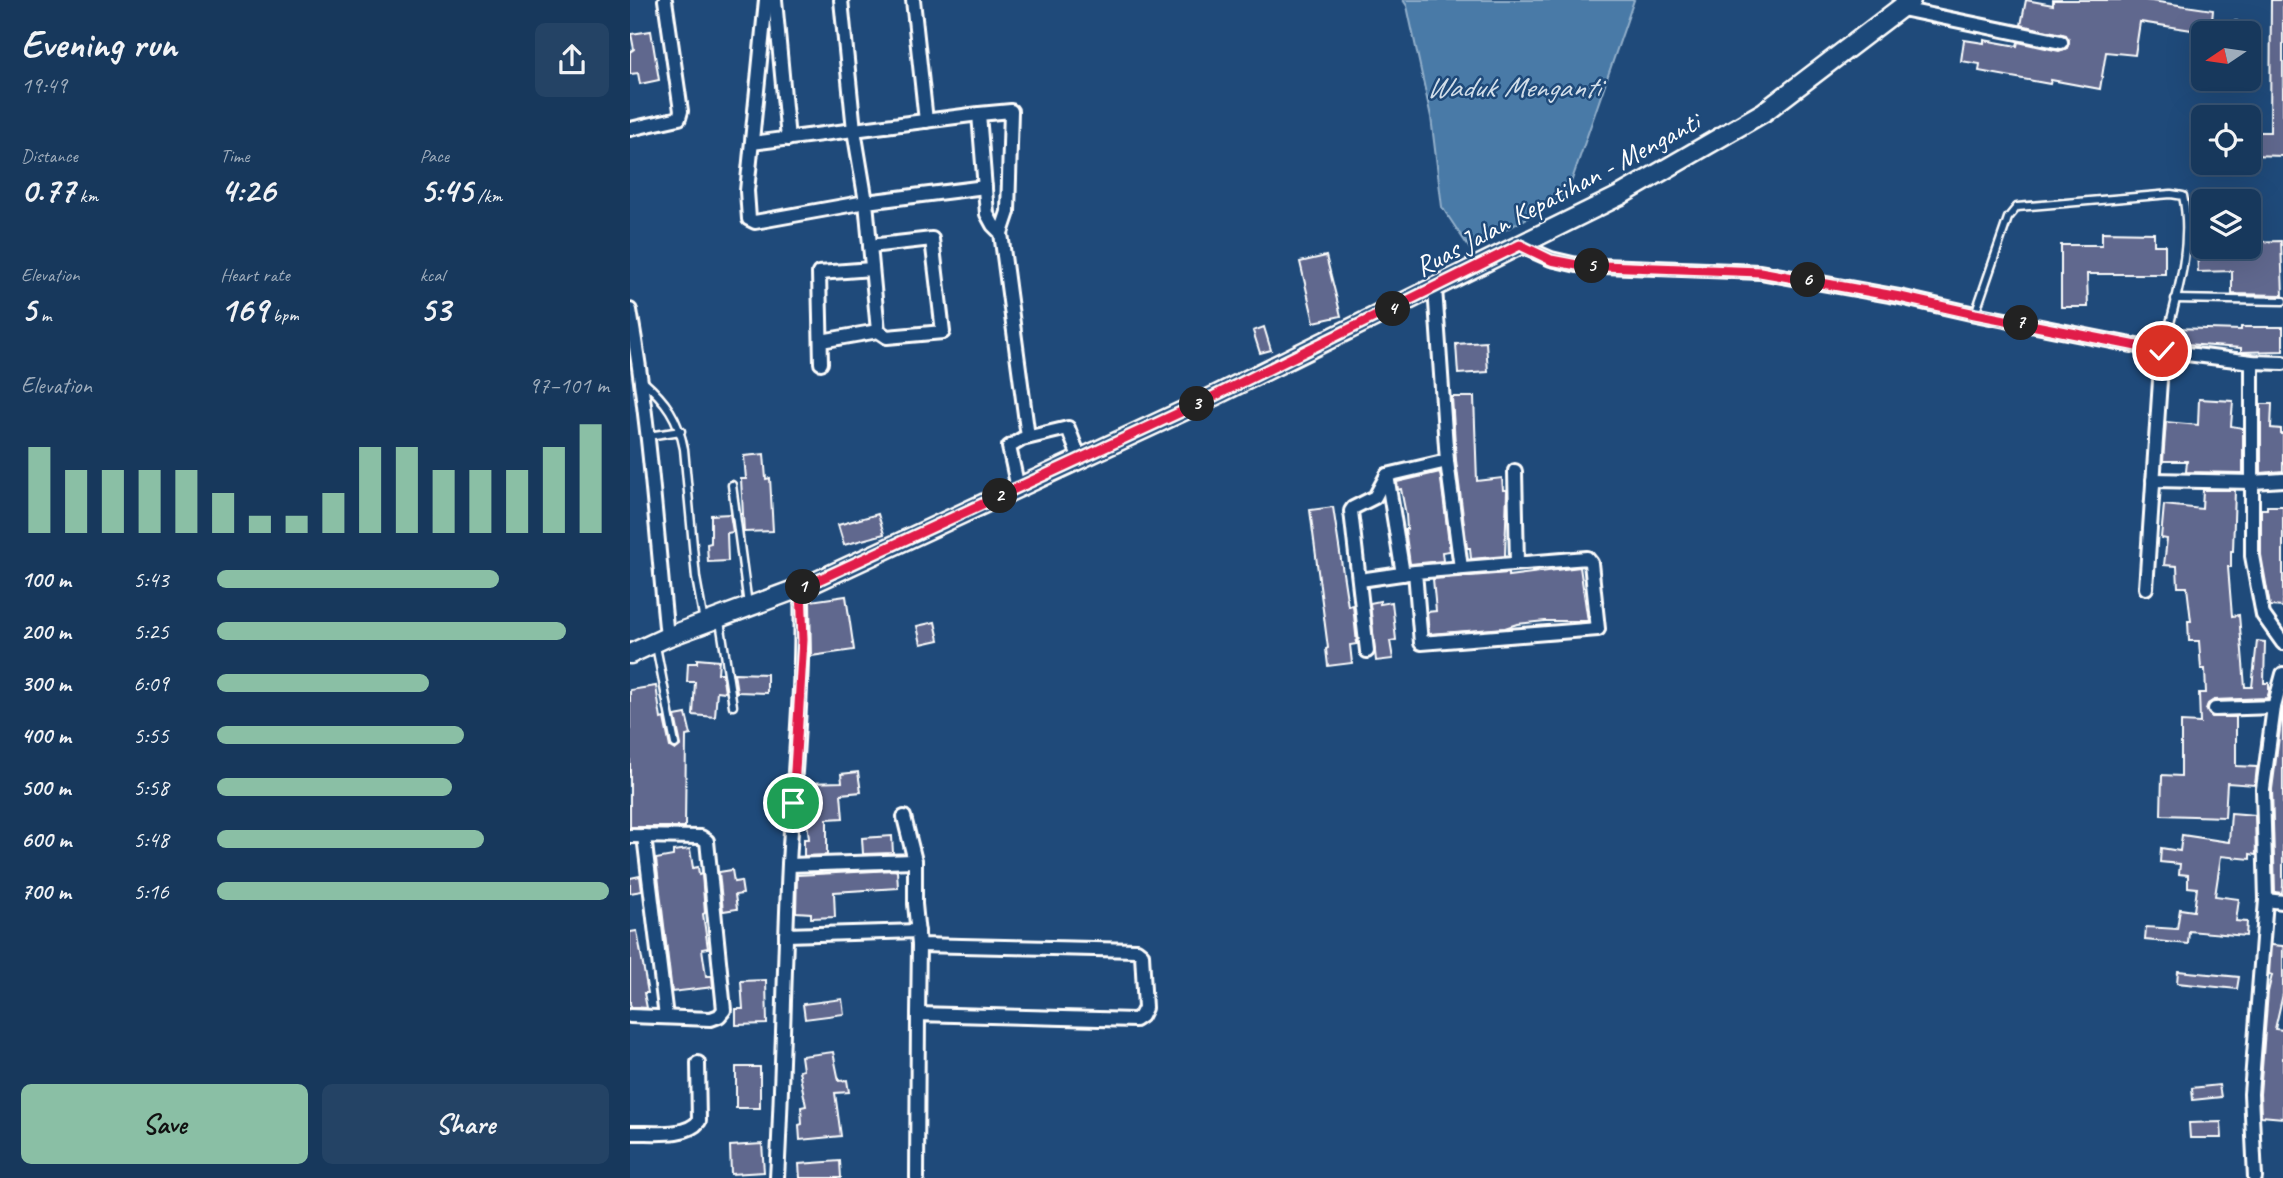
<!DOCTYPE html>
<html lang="en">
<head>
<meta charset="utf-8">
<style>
  body { margin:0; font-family:Caveat,sans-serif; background:#244365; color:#f1f3f6; height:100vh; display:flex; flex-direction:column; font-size:26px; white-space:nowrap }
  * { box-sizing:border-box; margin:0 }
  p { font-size:23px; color:#9eacbb }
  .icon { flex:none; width:38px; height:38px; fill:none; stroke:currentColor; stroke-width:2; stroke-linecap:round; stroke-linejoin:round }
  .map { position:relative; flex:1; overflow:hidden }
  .side { display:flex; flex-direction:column; background:#17385c; width:630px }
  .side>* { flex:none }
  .needle { width:46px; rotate:257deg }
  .controls { position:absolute; left:1561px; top:21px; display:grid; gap:14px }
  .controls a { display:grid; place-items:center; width:70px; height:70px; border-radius:10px; background:#17385c; box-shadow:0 7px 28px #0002,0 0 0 2px #365272; font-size:35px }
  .pin { position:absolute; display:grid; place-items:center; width:60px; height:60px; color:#fff; margin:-30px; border:4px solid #fff; border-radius:50%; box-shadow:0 2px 7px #0007 }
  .km { position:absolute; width:35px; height:35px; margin:-18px; border-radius:50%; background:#222; color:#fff; font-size:19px; line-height:35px; text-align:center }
  .round { display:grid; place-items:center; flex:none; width:74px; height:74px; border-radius:10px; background:#244365 }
  .headline { display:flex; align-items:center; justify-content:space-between; height:119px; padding:0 21px }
  h1 { font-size:38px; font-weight:700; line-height:52px }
  .stats { display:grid; grid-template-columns:repeat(3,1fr); gap:10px; height:119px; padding:7px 21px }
  .stats div { display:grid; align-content:center }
  .stats b { font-size:35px; font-weight:700 }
  .stats small { font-size:19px; font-weight:400 }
  .stats p { font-size:19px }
  .chart { height:196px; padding:14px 21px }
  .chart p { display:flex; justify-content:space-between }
  .chart svg { width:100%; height:126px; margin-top:7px; stroke:#8abfa5; stroke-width:6 }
  .cta { display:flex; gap:14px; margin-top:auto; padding:14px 21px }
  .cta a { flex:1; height:80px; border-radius:10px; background:#8abfa5; color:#111; font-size:28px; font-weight:700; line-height:80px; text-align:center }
  .cta a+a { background:#244365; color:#f1f3f6 }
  ul { padding:0 21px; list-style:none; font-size:23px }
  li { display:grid; grid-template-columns:112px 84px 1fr; align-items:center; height:52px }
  li i { height:18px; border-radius:9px; background:#8abfa5 }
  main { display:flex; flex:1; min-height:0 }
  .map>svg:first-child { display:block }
  .water { fill:#4a7aa7; stroke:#92afca; stroke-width:2 }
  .building { fill:#60688e; stroke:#fff; stroke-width:2 }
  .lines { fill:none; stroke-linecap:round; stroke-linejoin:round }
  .lane-casing { stroke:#fff; stroke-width:11 }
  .street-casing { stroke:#fff; stroke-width:18 }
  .secondary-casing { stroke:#fff; stroke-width:23 }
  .lane { stroke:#1f4a7a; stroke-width:6 }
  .street { stroke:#1f4a7a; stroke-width:12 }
  .secondary { stroke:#1f4a7a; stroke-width:18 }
  .route-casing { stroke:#fff; stroke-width:14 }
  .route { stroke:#e11d48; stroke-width:9 }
  .labels { text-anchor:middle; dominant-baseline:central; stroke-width:5; stroke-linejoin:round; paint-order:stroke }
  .street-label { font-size:28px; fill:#fff; stroke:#1f4a7a }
  .water-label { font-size:30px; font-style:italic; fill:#d2dee9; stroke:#1f4a7a }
</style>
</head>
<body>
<main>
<section class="side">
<div class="headline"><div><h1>Evening run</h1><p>19:49</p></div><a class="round"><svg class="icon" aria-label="share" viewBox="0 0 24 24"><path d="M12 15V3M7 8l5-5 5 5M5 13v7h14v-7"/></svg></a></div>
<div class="stats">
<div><p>Distance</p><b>0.77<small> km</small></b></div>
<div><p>Time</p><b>4:26</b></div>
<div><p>Pace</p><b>5:45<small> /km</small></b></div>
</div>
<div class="stats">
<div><p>Elevation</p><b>5<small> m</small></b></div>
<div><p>Heart rate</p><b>169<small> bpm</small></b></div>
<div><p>kcal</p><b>53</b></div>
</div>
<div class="chart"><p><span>Elevation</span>97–101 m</p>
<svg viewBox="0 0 160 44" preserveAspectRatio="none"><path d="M5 44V14M15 44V22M25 44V22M35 44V22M45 44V22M55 44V30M65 44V38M75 44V38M85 44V30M95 44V14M105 44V14M115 44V22M125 44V22M135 44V22M145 44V14M155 44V6"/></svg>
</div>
<ul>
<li><b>100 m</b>5:43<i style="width:72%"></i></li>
<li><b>200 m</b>5:25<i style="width:89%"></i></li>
<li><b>300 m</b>6:09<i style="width:54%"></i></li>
<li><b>400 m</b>5:55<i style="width:63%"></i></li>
<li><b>500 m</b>5:58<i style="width:60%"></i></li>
<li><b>600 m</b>5:48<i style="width:68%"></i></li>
<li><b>700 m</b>5:16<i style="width:100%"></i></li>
</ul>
<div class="cta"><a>Save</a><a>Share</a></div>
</section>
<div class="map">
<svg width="1653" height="1178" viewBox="0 0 1653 1178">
  <rect width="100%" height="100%" fill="#1f4a7a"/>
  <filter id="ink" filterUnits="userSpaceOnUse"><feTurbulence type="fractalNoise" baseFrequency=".0143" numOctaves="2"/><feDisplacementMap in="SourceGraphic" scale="14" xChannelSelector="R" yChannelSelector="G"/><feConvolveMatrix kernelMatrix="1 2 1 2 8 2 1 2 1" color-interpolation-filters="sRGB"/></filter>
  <g filter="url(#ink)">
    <polygon class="water" points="773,0 1004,0 936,197 840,249 812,207 801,117 777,6"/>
    <g class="building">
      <polygon points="1396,0 1423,5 1423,0 1515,0 1583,10 1582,21 1607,21 1607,33 1581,33 1510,22 1505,55 1476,52 1470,89 1421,80 1420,84 1349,71 1350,64 1331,61 1334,40 1354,43 1354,40 1387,46 1388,42 1429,51 1437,48 1439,40 1436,35 1391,25"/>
      <polygon points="1641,0 1653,0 1653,156 1619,155 1619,132 1640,132"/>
      <polygon points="21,31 29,80 10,84 8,73 0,74 0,52 4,49 1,34"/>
      <polygon points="1472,232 1524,233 1524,245 1535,245 1535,274 1457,274 1458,307 1431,307 1431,245 1472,245"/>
      <polygon points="1651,241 1653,295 1602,294 1602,271 1568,272 1567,247 1619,247 1619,242"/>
      <polygon points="696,256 711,316 684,322 670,262"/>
      <polygon points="634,327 641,350 630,353 623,331"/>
      <polygon points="1611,327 1653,327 1653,351 1611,352 1611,348 1541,343 1544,328 1611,330"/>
      <polygon points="856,342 858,372 828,374 826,344"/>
      <polygon points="822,397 844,397 847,481 872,478 873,490 877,490 875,556 841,559 840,548 837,548 826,460"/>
      <polygon points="1569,399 1603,401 1601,426 1613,428 1613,473 1556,472 1557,461 1533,461 1536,422 1568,425"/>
      <polygon points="1631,404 1642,404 1641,428 1651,429 1651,434 1653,434 1653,471 1631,473"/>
      <polygon points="134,454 136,479 140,478 143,531 114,532 111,479 116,479 114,456"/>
      <polygon points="810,472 820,551 812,552 813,561 780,564 775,529 777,529 776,515 771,489 768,490 767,482"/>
      <polygon points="1573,490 1605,490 1603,551 1601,551 1601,567 1598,567 1602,616 1609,615 1615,687 1622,687 1627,641 1635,642 1634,683 1639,683 1639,692 1637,698 1584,700 1578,704 1576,709 1582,717 1606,717 1606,766 1627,767 1625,785 1597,783 1595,817 1531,815 1532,775 1551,776 1551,722 1570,723 1569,693 1576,693 1575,669 1571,669 1569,641 1559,641 1558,621 1561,621 1557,587 1548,587 1547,566 1534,565 1537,539 1531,538 1534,505 1572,509"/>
      <polygon points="1637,506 1653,506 1653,607 1640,606 1631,555 1631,509 1637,509"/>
      <polygon points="703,507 718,606 723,605 727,644 720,645 722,663 698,666 696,649 698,648 680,510"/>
      <polygon points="100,514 103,532 97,533 98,561 78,562 77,544 81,543 81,515"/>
      <polygon points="248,514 254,534 214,545 208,525"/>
      <polygon points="950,567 958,621 915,621 887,624 875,628 799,634 797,612 806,611 803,579 878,573 878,576"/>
      <polygon points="216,596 224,650 181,656 180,601"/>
      <polygon points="750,601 750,604 762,602 766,640 760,641 763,659 746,661 740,603"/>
      <polygon points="305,622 309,640 291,644 287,626"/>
      <polygon points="67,659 89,661 88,673 92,673 95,692 87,691 85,717 63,715 65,682 57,682 58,663 67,663"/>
      <polygon points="104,673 137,674 137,693 107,692"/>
      <polygon points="26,686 31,719 34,718 40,747 45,750 51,745 45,716 56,714 61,735 56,736 55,827 0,827 0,690"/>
      <polygon points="1653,707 1653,886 1652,893 1645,892 1642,789"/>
      <polygon points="228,772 231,792 211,794 213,818 197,819 197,855 174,856 174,839 179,839 175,803 178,803 177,783 212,782 211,774"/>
      <polygon points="1601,813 1625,815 1626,855 1620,854 1620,859 1591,856 1585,896 1609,899 1606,921 1617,922 1616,936 1559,931 1558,944 1515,940 1516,927 1547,929 1550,909 1564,911 1567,888 1558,887 1558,875 1549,874 1550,864 1530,862 1531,848 1550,851 1552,835 1599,842"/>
      <polygon points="262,836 263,853 233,854 232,838"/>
      <polygon points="60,849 63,868 68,867 69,875 72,874 75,913 73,914 78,948 72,949 76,976 82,976 83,987 42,992 26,859 43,856 43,851"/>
      <polygon points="102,870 104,882 111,881 113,894 105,895 107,909 93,911 89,872"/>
      <polygon points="264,870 267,871 268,888 204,892 205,917 181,918 181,913 166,912 167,875"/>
      <polygon points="10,876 12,891 0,893 0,878"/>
      <polygon points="7,931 18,993 14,993 17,1008 1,1007 0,1004 0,932"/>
      <polygon points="1641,945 1653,946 1653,994 1645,1029 1653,1030 1653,1118 1631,1116 1630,1094 1638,992 1642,975 1639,974"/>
      <polygon points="1548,971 1609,977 1607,989 1547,983"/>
      <polygon points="136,980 137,1024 106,1025 106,1009 113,1009 111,981"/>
      <polygon points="212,999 214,1014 175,1019 173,1004"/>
      <polygon points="203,1052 209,1081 217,1080 219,1092 205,1093 211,1136 170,1140 169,1125 172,1124 171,1107 176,1106 169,1071 173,1070 171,1056"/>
      <rect x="106" y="1067" width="24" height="41"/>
      <polygon points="1589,1085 1591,1097 1563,1100 1562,1088"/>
      <polygon points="1591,1122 1592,1138 1560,1138 1559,1123"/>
      <polygon points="132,1144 134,1172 101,1174 100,1146"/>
      <polygon points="210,1161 211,1178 170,1178 169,1164"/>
    </g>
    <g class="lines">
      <defs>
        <g id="lane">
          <polyline points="1545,299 1653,301"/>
          <path d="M1345 314 1378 218 1387 207 1541 194 1553 196C1564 246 1545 302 1533 350"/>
          <path d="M13 381C36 401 48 418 54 449L66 578 74 622"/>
          <polyline points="18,436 51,431"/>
          <polyline points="102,485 118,605"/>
          <polyline points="90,621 103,706"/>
          <polyline points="26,646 45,744"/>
        </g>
        <g id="street">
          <polyline points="136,0 117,191 119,219 125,222 236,202 224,130 211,0"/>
          <polyline points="145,0 158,139"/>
          <polyline points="283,0 296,121"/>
          <polyline points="1272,9 1431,42"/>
          <polyline points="0,129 49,118 51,111 35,0"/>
          <polyline points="122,143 349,114"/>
          <polyline points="371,233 378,212 381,111 349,114 357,214 363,225 371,233 398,437"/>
          <polyline points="889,245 921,259 947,265 1130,272 1270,297 1345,314 1532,351 1622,362 1653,363"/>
          <polyline points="805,288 817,461 831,568"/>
          <path d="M0 310C19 418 26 528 37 637"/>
          <polyline points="248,331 236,202 355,187"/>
          <polyline points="191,341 248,331 257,337 313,332 302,239 240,246"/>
          <polyline points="1622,362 1622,556 1633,615 1653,643"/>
          <polyline points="191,363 189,273 242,269"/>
          <polyline points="885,471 887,563"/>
          <polyline points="757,475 773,574"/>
          <polyline points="1523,480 1623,482 1653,480"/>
          <polyline points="388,488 379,447 392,439 438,428 450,459"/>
          <polyline points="730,580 785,572 957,558 961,563 968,629 791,643 785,572"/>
          <polyline points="1516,588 1532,351"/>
          <polyline points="737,651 721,511 723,508 745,497 757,475 817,461"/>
          <polyline points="1585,709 1644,707"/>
          <polyline points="0,836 71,837 77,841 94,1010 89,1016 81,1019 0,1016"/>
          <polyline points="14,836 36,1017"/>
          <polyline points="285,861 285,904 289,945 507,950 512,954 515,1008 511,1016 505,1020 288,1014 287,1178"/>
          <polyline points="159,865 285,861 274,817"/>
          <polyline points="1636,900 1653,902"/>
          <polyline points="156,935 288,931"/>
          <polyline points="288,1014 289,945"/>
          <path d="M0 1133C20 1132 56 1138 69 1121L68 1063"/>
          <path d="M147 1178C153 1073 154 969 159 864 164 772 174 680 171 588"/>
          <polyline points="1625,1178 1621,1094 1636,900 1633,789 1644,707 1653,674"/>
        </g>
        <polyline id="secondary" points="0,654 37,637 183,583 566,405 989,196 1134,112 1281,0"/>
      </defs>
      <use href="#lane" class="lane-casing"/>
      <use href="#street" class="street-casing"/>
      <use href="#secondary" class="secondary-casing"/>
      <use href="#lane" class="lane"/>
      <use href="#street" class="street"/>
      <use href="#secondary" class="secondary"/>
    </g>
  </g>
  <g class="lines" filter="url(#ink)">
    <defs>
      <polyline id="route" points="163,803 173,640 171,588 566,405 890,245 921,260 947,265 1130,272 1270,297 1345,314 1532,351"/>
    </defs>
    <use href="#route" class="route-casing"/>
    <use href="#route" class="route"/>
  </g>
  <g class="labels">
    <g class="street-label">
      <text transform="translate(927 194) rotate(-28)">Ruas Jalan Kepatihan - Menganti</text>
    </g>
    <g class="water-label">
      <text x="883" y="87">Waduk Menganti</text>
    </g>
  </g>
</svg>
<div class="controls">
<a><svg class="needle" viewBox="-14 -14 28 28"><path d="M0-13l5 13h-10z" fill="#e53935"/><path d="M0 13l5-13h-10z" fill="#9eacbb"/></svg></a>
<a><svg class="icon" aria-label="locate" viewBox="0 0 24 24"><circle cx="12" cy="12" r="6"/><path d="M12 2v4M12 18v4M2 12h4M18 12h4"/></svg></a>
<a><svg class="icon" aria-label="layers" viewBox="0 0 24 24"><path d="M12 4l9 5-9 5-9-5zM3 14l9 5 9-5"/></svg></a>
</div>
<div class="pin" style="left:163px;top:803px;background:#1e9e55"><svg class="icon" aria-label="arrive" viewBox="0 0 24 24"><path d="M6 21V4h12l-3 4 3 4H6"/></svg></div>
<div class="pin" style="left:1532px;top:351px;background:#d93025"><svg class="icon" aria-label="check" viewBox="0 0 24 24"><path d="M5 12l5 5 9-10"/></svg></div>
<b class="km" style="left:173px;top:587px">1</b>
<b class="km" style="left:370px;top:496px">2</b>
<b class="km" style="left:567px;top:404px">3</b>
<b class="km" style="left:763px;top:309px">4</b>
<b class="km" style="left:962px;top:266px">5</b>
<b class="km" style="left:1178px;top:280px">6</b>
<b class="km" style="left:1391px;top:323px">7</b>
</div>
</main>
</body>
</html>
